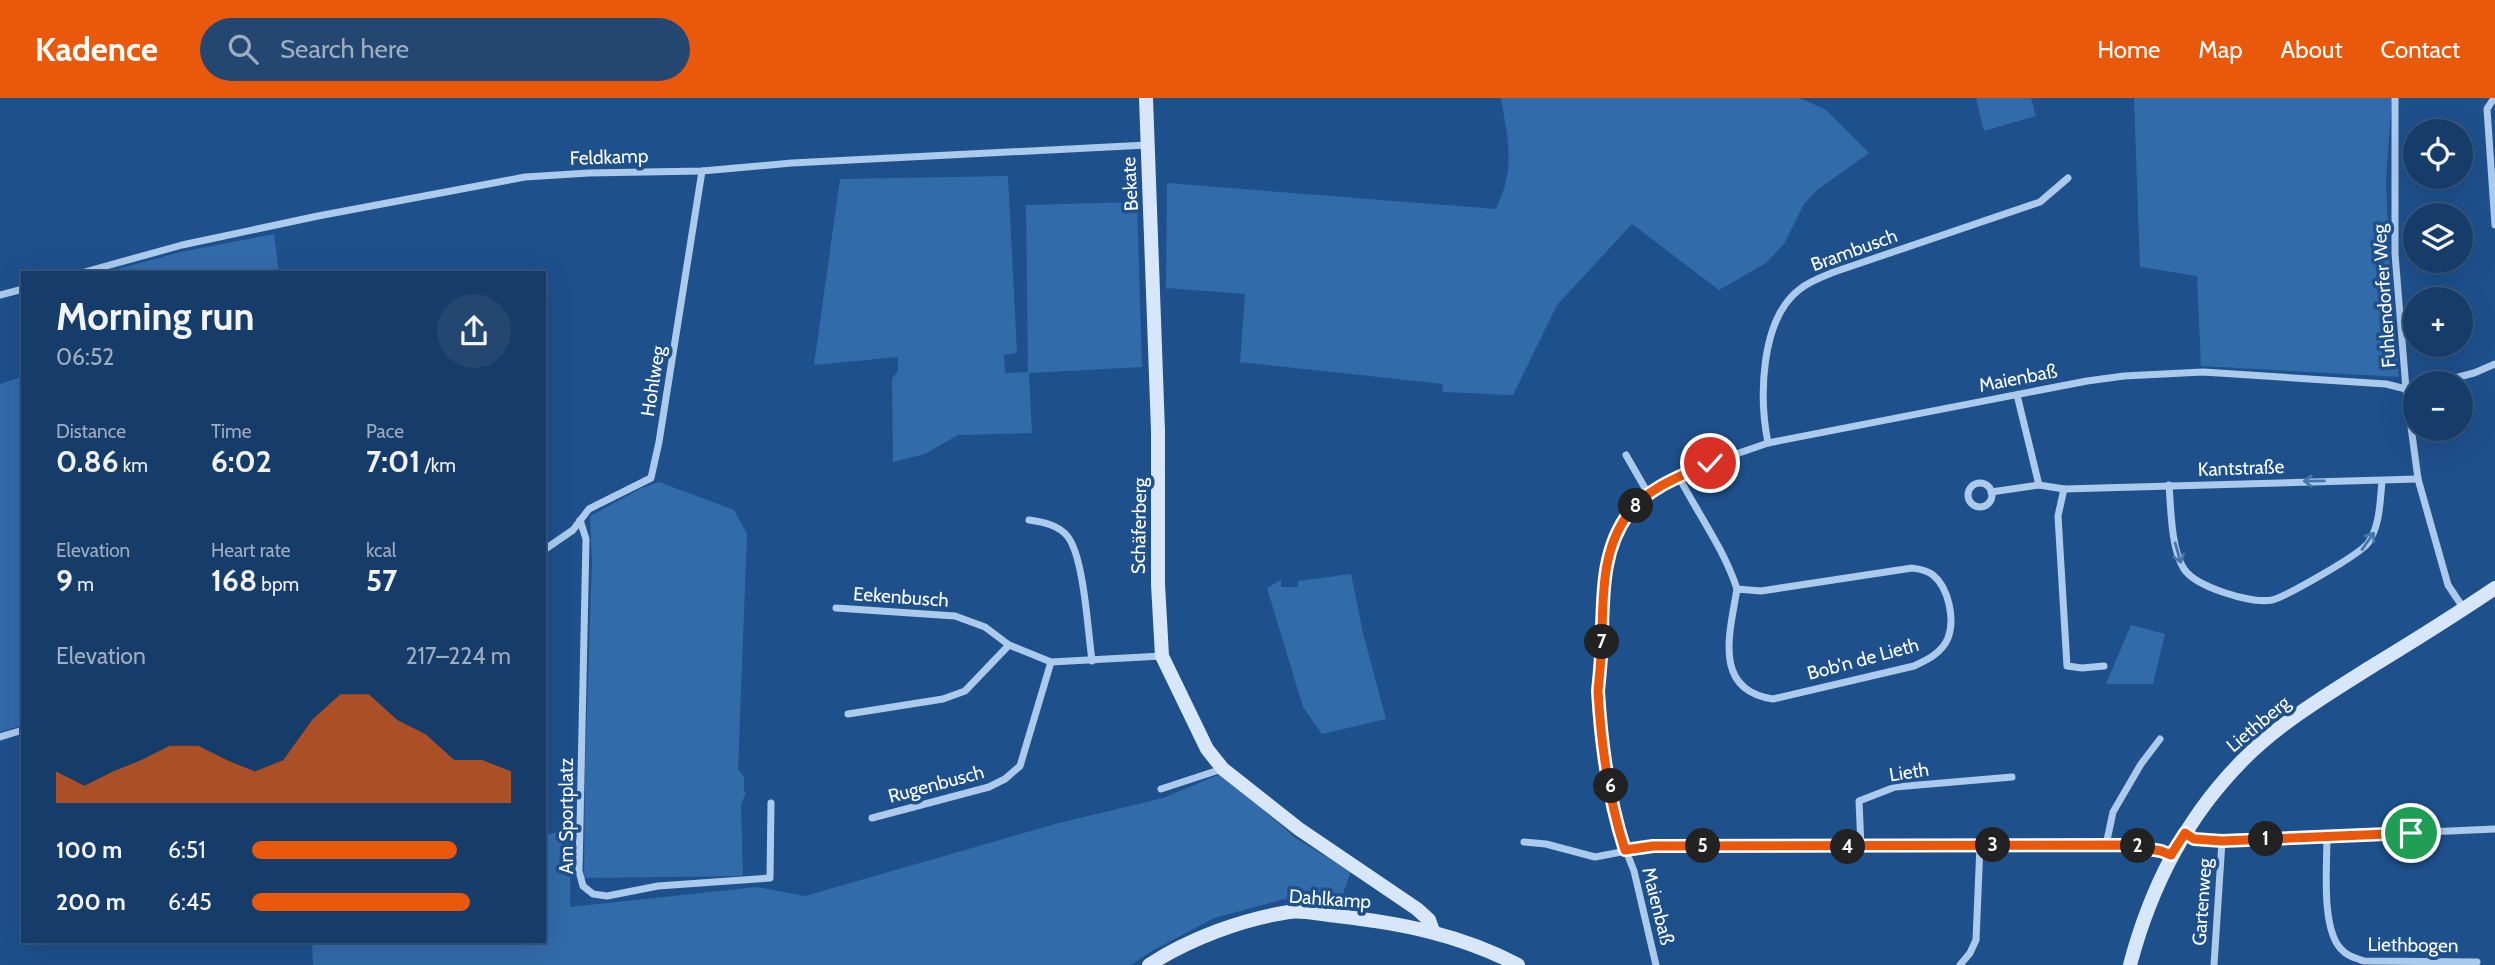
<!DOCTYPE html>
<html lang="en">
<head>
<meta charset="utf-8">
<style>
  body { margin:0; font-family:Cabin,sans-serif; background:#234771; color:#f1f3f6; height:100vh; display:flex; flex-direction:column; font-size:26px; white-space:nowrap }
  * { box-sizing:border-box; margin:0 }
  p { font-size:23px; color:#9eadc0 }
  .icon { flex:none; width:38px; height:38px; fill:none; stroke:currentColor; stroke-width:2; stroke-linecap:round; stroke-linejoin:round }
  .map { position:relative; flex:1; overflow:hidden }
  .side { position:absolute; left:21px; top:173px; width:525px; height:672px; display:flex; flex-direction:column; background:#163c69; border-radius:0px; box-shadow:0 7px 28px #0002,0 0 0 2px #35567d }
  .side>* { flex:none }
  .fabs { position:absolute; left:2403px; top:21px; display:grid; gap:14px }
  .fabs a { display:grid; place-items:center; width:70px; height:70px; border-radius:50%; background:#163c69; box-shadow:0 7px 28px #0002,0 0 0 2px #35567d; font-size:35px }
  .pin { position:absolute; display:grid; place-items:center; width:60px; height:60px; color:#fff; margin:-30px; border:4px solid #fff; border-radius:50%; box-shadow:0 2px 7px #0007 }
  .km { position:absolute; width:35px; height:35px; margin:-18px; border-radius:50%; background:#222; color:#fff; font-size:19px; line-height:35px; text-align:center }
  .round { display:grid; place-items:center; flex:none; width:74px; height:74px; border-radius:37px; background:#234771 }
  .overview { display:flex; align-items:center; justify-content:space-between; height:119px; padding:0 35px }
  h1 { font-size:38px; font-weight:700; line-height:52px }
  .figures { display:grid; grid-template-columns:repeat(3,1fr); gap:10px; height:119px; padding:7px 35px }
  .figures div { display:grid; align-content:center }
  .figures b { font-size:30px; font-weight:700 }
  .figures small { font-size:19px; font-weight:400 }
  .figures p { font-size:19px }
  .chart { height:196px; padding:14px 35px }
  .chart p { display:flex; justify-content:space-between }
  .chart svg { width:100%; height:126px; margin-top:7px; fill:#ea580c; opacity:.7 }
  ul { padding:0 35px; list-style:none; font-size:23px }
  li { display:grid; grid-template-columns:112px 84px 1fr; align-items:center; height:52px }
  li i { height:18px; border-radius:9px; background:#ea580c }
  header { display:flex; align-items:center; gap:42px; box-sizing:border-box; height:98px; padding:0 35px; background:#ea580c; color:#fff }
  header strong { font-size:33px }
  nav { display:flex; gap:38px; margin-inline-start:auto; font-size:24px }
  .search { width:490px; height:63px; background:#234771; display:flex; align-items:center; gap:18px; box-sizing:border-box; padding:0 24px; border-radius:38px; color:#9eadc0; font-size:26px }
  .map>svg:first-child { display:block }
  .green { fill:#326baa }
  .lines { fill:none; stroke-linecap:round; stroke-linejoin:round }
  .street { stroke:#abcaec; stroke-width:7 }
  .secondary { stroke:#d7e7f9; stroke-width:14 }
  .oneway { stroke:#4875a9 }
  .route-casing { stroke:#fff; stroke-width:14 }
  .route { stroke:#ea580c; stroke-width:9 }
  .labels { text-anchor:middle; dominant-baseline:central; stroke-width:7; stroke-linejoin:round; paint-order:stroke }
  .street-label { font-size:19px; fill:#fff; stroke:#1e508c }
</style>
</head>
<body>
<header>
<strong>Kadence</strong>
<div class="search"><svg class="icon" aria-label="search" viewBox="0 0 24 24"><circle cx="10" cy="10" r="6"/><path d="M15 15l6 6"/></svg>Search here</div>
<nav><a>Home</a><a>Map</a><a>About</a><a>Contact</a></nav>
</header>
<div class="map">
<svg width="2495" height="867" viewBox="0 0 2495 867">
  <rect width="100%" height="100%" fill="#1e508c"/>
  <g class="green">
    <path d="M1501 0H1800L1826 12 1869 55 1817 92 1804 106 1784 146 1766 165 1719 192 1632 126 1557 207 1513 297 1442 294 1443 286 1240 264 1245 196 1166 190 1167 85 1496 111C1516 70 1508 43 1501 0Z"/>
    <polygon points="1976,0 2031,0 2036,18 1984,33"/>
    <polygon points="2134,0 2392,0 2386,83 2390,175 2399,279 2201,268 2197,178 2140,169"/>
    <polygon points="1008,78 1017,255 1004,257 1005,275 1028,274 1026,107 1137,104 1142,269 1029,275 1032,335 958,337 925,356 893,364 892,281 898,272 898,259 814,267 840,81"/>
    <polygon points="274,136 279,175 103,175 181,154"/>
    <polygon points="23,278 23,627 0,634 0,286"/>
    <polygon points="659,384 734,412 747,436 738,671 744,679 744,694 746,694 741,707 743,778 584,780 585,670 592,464 590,418 642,390"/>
    <polygon points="1351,476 1363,535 1386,621 1322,636 1303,609 1267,490 1281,482 1281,489 1298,489 1298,483"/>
    <polygon points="2131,527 2165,536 2153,586 2106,586"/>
    <polygon points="1223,675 1294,739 1351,774 1340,803 1285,801 1214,820 1150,854 1131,867 313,867 312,844 544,844 544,738 571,729 570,809 757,789 805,798 1055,726 1163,700"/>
  </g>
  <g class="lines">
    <g class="street">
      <polyline points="2395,0 2395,156 2406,291 2418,381 2448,487 2464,511"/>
      <polyline points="2494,0 2487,11 2495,127"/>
      <polyline points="81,175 182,147 318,118 525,79 589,75 702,73 792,65 1147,47"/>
      <polyline points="0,197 23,191"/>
      <polyline points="2435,285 2474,275 2495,266"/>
      <polyline points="2017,297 2039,387 2064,391 2418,381"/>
      <path d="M1768 345C1759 300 1760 221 1800 191 1810 183 1822 179 1834 174L2040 104 2068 80"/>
      <polyline points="1626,357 1649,397"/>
      <path d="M1679 379C1698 416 1724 451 1737 491"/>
      <circle cx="1980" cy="397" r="12"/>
      <path d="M2169 387C2171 411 2171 451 2184 471 2196 489 2251 506 2272 502 2287 498 2359 457 2368 445 2380 428 2380 404 2382 383"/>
      <polyline points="2064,391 2058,418 2067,568 2082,570 2104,568"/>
      <polyline points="1991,394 2039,387"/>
      <polyline points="580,422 586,441 579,773 583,788 593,796 607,798 658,788 770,780 771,705"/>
      <path d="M1029 422C1043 424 1059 427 1068 439 1084 460 1088 534 1092 563"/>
      <polyline points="544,452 573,432 589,411 651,380 659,344 702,73"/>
      <path d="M1912 470C1919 471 1927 472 1933 477 1949 490 1955 522 1948 540 1942 555 1927 562 1914 568L1773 601C1712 592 1730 534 1737 491L1761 493Z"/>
      <polyline points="836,510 955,518 985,529 1009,547 1051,564 1162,558"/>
      <polyline points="848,616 943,601 965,593 1009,547"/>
      <polyline points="0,639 23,632"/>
      <polyline points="1161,691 1222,671"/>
      <polyline points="872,720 989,689 1005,681 1020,668 1051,564"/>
      <polyline points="2185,735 2194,741 2222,743 2495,731"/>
      <path d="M2327 739C2327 767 2321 830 2341 851 2347 858 2355 860 2364 863L2477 864"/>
      <polyline points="1524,744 1546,746 1595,759 1653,748 2126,747 2161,753 2171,757"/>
      <polyline points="2106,747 2113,714 2141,666 2160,641"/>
      <polyline points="1861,749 1859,703 1895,689 2012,679"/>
      <polyline points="1656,867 1634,773 1619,735 1604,655 1598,593 1606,468 1616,436 1629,414 1649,397 1710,365 1768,345 2087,283 2124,278 2203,274 2386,286 2406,291 2415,289"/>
      <polyline points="1960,867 1970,855 1976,842 1980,747"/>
      <polyline points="2214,867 2222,743"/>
    </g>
    <g class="secondary">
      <polyline points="1146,0 1158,333 1158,486 1162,558 1207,651 1223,671 1299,731 1417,811 1429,822 1433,833"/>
      <path d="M1149 867C1189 841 1242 821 1289 814 1304 812 1322 817 1337 818 1401 825 1461 837 1518 867"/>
      <path d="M2130 867C2150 791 2185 721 2241 664 2279 625 2328 596 2374 567 2415 542 2455 517 2495 490"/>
    </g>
  </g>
  <defs><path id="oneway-shaft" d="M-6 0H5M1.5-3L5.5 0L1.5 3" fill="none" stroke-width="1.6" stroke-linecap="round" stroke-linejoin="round" transform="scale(1.75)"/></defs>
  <g class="oneway">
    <use href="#oneway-shaft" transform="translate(2314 383) rotate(179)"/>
    <use href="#oneway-shaft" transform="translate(2368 443) rotate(-55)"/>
    <use href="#oneway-shaft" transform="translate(2178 455) rotate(74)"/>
  </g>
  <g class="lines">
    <defs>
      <path id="route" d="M1710 365C1683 377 1647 390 1629 415 1603 449 1603 493 1602 534 1602 554 1600 573 1598 593 1601 644 1609 703 1625 752L1653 748 2126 747 2161 753 2171 757 2185 735 2194 741 2222 743 2411 735"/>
    </defs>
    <use href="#route" class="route-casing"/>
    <use href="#route" class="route"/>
  </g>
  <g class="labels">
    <g class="street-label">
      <text transform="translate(609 59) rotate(-2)">Feldkamp</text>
      <text transform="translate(1130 86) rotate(-93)">Bekate</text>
      <text transform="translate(1854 152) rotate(-20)">Brambusch</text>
      <text transform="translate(2384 198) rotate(-94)">Fuhlendorfer Weg</text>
      <text transform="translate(2018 280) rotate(-11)">Maienbaß</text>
      <text transform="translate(653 283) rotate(-81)">Hohlweg</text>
      <text transform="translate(2241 370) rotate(-2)">Kantstraße</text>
      <text transform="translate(1139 428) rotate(-89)">Schäferberg</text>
      <text transform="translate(901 499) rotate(4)">Eekenbusch</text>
      <text transform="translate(1863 561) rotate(-15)">Bob'n de Lieth</text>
      <text transform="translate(2258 626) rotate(-40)">Liethberg</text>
      <text transform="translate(1909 674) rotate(-9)">Lieth</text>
      <text transform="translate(936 686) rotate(-15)">Rugenbusch</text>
      <text transform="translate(566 718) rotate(-90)">Am Sportplatz</text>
      <text transform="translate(1330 801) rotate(4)">Dahlkamp</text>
      <text transform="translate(2202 804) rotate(-86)">Gartenweg</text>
      <text transform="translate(1658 808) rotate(76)">Maienbaß</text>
      <text transform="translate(2413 847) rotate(1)">Liethbogen</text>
    </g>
  </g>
</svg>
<div class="fabs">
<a><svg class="icon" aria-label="locate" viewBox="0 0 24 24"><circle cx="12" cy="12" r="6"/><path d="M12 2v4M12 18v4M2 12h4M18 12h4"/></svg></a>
<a><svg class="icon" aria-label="layers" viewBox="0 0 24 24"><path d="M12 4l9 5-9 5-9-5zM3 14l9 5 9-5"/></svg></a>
<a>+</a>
<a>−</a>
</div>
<div class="pin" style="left:2411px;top:735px;background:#1e9e55"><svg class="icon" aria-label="arrive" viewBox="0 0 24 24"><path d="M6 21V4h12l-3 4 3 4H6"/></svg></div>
<div class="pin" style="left:1710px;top:365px;background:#d93025"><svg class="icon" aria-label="check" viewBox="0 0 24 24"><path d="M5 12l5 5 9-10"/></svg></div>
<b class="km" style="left:2266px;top:741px">1</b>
<b class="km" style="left:2138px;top:748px">2</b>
<b class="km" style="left:1993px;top:747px">3</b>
<b class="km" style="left:1848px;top:749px">4</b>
<b class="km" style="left:1703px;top:748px">5</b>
<b class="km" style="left:1611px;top:688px">6</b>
<b class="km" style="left:1602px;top:544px">7</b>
<b class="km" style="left:1636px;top:408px">8</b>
<section class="side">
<div class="overview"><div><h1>Morning run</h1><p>06:52</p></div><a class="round"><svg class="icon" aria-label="share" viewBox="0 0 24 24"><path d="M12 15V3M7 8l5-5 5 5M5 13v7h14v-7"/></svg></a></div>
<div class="figures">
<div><p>Distance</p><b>0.86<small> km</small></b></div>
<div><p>Time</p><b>6:02</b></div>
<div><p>Pace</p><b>7:01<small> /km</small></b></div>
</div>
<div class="figures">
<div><p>Elevation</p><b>9<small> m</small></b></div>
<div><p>Heart rate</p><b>168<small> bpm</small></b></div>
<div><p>kcal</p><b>57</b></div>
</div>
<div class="chart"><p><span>Elevation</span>217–224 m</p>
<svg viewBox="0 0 160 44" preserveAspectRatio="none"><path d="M0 44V33L10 38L20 33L30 29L40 24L50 24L60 29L70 33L80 29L90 15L100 6L110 6L120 15L130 20L140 29L150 29L160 33V44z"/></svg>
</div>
<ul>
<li><b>100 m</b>6:51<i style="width:79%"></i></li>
<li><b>200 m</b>6:45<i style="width:84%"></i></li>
</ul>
</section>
</div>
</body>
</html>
